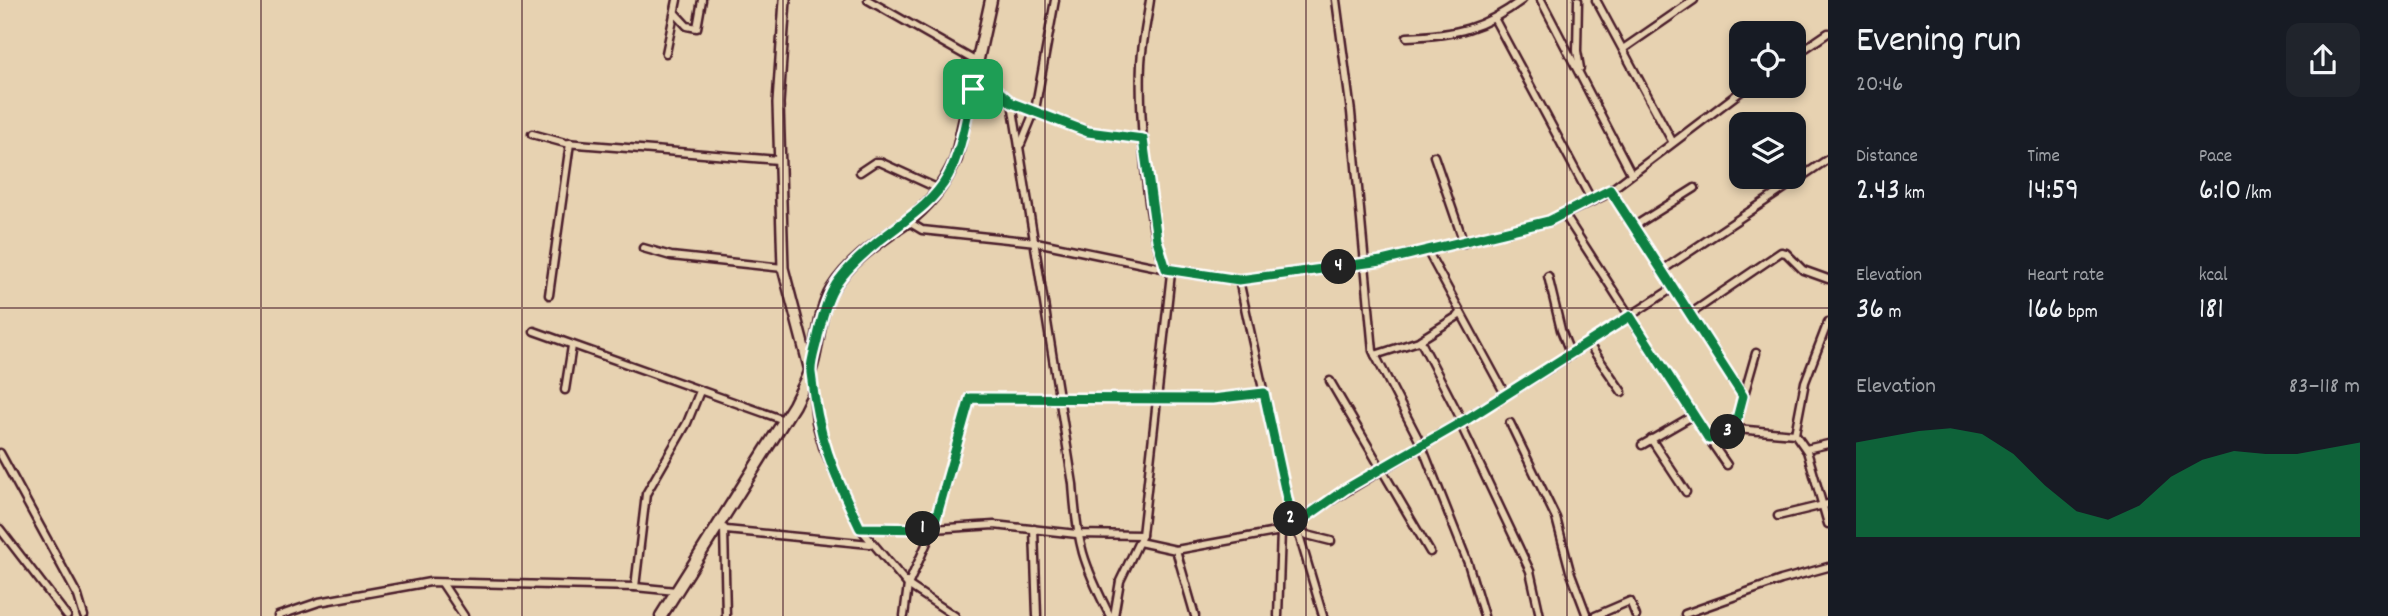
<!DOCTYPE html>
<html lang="en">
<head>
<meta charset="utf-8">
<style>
  body { margin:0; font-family:Dekko,sans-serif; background:#20242c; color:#f1f3f6; height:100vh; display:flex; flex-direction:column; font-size:26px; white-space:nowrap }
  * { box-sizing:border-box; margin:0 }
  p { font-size:23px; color:#9ea1a6 }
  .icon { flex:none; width:38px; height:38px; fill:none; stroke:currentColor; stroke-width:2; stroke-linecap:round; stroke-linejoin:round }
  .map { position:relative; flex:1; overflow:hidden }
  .panel { display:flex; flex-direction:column; background:#171b24; width:560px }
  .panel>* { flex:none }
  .controls { position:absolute; left:1729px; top:21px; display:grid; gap:14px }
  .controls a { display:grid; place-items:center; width:77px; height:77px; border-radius:14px; background:#171b24; box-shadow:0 4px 10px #0003; font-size:35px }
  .pin { position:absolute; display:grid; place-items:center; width:60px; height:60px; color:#fff; margin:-30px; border-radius:14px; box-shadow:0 4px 10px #0006 }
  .km { position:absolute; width:35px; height:35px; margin:-18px; border-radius:50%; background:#222; color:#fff; font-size:19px; line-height:35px; text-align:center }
  .round { display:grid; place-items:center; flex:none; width:74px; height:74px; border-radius:14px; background:#20242c }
  .overview { display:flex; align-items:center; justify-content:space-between; height:119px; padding:0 28px }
  h1 { font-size:38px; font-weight:600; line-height:52px }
  .stats { display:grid; grid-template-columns:repeat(3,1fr); gap:10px; height:119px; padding:7px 28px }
  .stats div { display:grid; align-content:center }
  .stats b { font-size:30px; font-weight:600 }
  .stats small { font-size:19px; font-weight:400 }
  .stats p { font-size:19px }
  .chart { height:196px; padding:14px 28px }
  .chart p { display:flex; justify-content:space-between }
  .chart svg { width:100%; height:126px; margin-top:7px; fill:#0b8043; opacity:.7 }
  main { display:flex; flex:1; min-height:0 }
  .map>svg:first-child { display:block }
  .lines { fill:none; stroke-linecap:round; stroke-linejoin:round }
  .street-casing { stroke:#4a1f2b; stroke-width:11 }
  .secondary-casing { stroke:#4a1f2b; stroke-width:14 }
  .primary-casing { stroke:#4a1f2b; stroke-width:15 }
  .street { stroke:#e7d2b1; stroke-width:6 }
  .secondary { stroke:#e7d2b1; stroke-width:9 }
  .primary { stroke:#e7d2b1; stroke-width:10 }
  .route-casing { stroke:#fff; stroke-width:14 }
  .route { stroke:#0b8043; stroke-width:9 }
  .grid { fill:none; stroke:#4a1f2b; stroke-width:2; stroke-opacity:0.55 }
</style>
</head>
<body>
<main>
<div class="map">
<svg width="1828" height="616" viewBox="0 0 1828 616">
  <rect width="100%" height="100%" fill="#e7d2b1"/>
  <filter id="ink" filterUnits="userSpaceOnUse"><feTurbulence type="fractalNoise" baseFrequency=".0143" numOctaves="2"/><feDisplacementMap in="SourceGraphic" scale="14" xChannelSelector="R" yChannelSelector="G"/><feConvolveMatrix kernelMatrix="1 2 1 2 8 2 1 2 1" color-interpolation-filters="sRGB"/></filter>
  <g filter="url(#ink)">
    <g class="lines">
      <defs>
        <g id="street">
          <polyline points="868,0 977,62 995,89"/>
          <polyline points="1336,0 1351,112 1373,351 1421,444 1468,563 1484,616"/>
          <polyline points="1541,0 1631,173"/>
          <polyline points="1578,0 1577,51 1580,68"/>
          <polyline points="1596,0 1672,141"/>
          <polyline points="675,13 687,26 697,28 702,0"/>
          <polyline points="1495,20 1592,201"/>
          <path d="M1407 37C1456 35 1483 29 1522 0"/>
          <polyline points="1623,49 1694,0"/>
          <polyline points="666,53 677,0"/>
          <polyline points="1794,56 1828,33"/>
          <path d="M973 89 997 90 1012 103 1073 484C1077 544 1083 563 1110 616"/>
          <polyline points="1012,103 1088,132 1142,139"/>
          <polyline points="532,134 565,143 778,160"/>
          <polyline points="1021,144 1035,110 1055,0"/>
          <polyline points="1434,156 1464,243"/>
          <polyline points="860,172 875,162 880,162 939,189"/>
          <polyline points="1610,190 1743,396"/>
          <polyline points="1564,214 1709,439 1736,429 1795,434 1807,451 1828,524"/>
          <polyline points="907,221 922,230 1036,242 1182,272 1239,280 1382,261 1550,221 1603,196 1748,86"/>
          <polyline points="1633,227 1695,188"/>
          <polyline points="643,248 671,256 783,268"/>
          <polyline points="1428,252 1505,394"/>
          <polyline points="1661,271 1828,159"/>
          <polyline points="1548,276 1561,330 1571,355"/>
          <polyline points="1239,280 1293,526 1300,538 1323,616"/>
          <polyline points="549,295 570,143"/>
          <polyline points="1461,314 1420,340 1462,421"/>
          <polyline points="1690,314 1781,252 1786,253 1803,270 1828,279"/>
          <polyline points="534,331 784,420"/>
          <polyline points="1588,343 1622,392"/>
          <polyline points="1375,355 1422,340"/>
          <polyline points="811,373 816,422 823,447 860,528 908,585 955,616"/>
          <polyline points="1330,381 1430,552"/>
          <polyline points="565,390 572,346"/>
          <polyline points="1460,423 1530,571 1540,616"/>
          <polyline points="1510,423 1556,518 1570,571 1587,616"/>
          <polyline points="1734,430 1756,353"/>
          <polyline points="1795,434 1805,382 1828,322"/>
          <polyline points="1651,439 1686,492"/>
          <polyline points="1709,439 1727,465"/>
          <polyline points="1642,445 1694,415"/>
          <polyline points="1806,449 1828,444"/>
          <polyline points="0,453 78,596 84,616"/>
          <polyline points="1778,516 1828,504"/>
          <polyline points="1294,527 1307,535 1331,541"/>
          <polyline points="724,528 726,616"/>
          <polyline points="860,528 933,529 994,525 1077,534 1142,535"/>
          <polyline points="0,529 67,616"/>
          <polyline points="1034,529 1037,616"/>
          <polyline points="726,530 870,544"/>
          <polyline points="1139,542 1176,550 1281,531 1550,368 1673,288"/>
          <polyline points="1176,550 1195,616"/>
          <polyline points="442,583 464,616"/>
          <polyline points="635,587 646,494 687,423 700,391"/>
          <polyline points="1685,614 1781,580 1828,567"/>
          <polyline points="278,616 319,602 430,582 635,587 676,591"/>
          <polyline points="904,616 908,585 933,529 970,398 1212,399 1264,393"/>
          <path d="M1114 616 1120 581 1142 535 1171 273C1145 248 1139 102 1141 64 1142 43 1147 21 1150 0"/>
          <polyline points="1278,616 1281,531"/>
          <polyline points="1595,616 1630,601 1636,616"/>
        </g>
        <polyline id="secondary" points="785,0 778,103 783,268 810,371"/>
        <path id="primary" d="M661 616 794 405C799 394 806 383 810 372 820 345 817 314 832 289 850 260 880 241 907 222 929 206 945 183 956 159L991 0"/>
      </defs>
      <use href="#street" class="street-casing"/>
      <use href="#secondary" class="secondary-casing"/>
      <use href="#primary" class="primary-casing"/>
      <use href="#street" class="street"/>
      <use href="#secondary" class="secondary"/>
      <use href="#primary" class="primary"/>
    </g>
  </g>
  <g class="lines" filter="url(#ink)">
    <defs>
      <path id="route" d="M986 88 997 90 1012 103 1088 132 1143 139 1157 240 1166 269 1239 280 1382 261 1549 221 1610 190 1743 396 1734 430 1709 439 1630 316 1469 418 1346 489 1293 526 1264 393 1212 399 970 398 933 529 860 528C832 470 818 437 811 373 810 362 816 347 818 336 827 294 834 280 867 251 894 226 930 209 948 176 962 150 966 117 973 89Z"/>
    </defs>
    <use href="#route" class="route-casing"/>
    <use href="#route" class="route"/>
  </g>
  <path class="grid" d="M261 0V616M522 0V616M783 0V616M1045 0V616M1306 0V616M1567 0V616M0 308H1828"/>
</svg>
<div class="controls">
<a><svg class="icon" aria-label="locate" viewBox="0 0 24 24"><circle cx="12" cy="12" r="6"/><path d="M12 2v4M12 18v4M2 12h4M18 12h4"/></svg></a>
<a><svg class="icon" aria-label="layers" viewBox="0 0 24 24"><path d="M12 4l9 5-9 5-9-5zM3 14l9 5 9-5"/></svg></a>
</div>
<div class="pin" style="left:973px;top:89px;background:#1e9e55"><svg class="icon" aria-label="arrive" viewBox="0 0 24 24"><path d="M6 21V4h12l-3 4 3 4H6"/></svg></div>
<b class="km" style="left:923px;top:529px">1</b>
<b class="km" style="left:1291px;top:519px">2</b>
<b class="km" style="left:1728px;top:432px">3</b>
<b class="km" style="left:1339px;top:267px">4</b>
</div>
<section class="panel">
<div class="overview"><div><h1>Evening run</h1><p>20:46</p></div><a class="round"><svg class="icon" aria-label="share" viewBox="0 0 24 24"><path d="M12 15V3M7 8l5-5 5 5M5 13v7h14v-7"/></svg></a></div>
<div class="stats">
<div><p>Distance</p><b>2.43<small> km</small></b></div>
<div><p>Time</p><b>14:59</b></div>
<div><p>Pace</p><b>6:10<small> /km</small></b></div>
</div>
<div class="stats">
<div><p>Elevation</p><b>36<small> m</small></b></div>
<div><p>Heart rate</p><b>166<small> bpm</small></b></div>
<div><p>kcal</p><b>181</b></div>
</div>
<div class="chart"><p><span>Elevation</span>83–118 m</p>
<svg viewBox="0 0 160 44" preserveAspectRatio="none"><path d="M0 44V11L10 9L20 7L30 6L40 8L50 15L60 26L70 35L80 38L90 33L100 23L110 17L120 14L130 15L140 15L150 13L160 11V44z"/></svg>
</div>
</section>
</main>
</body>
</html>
